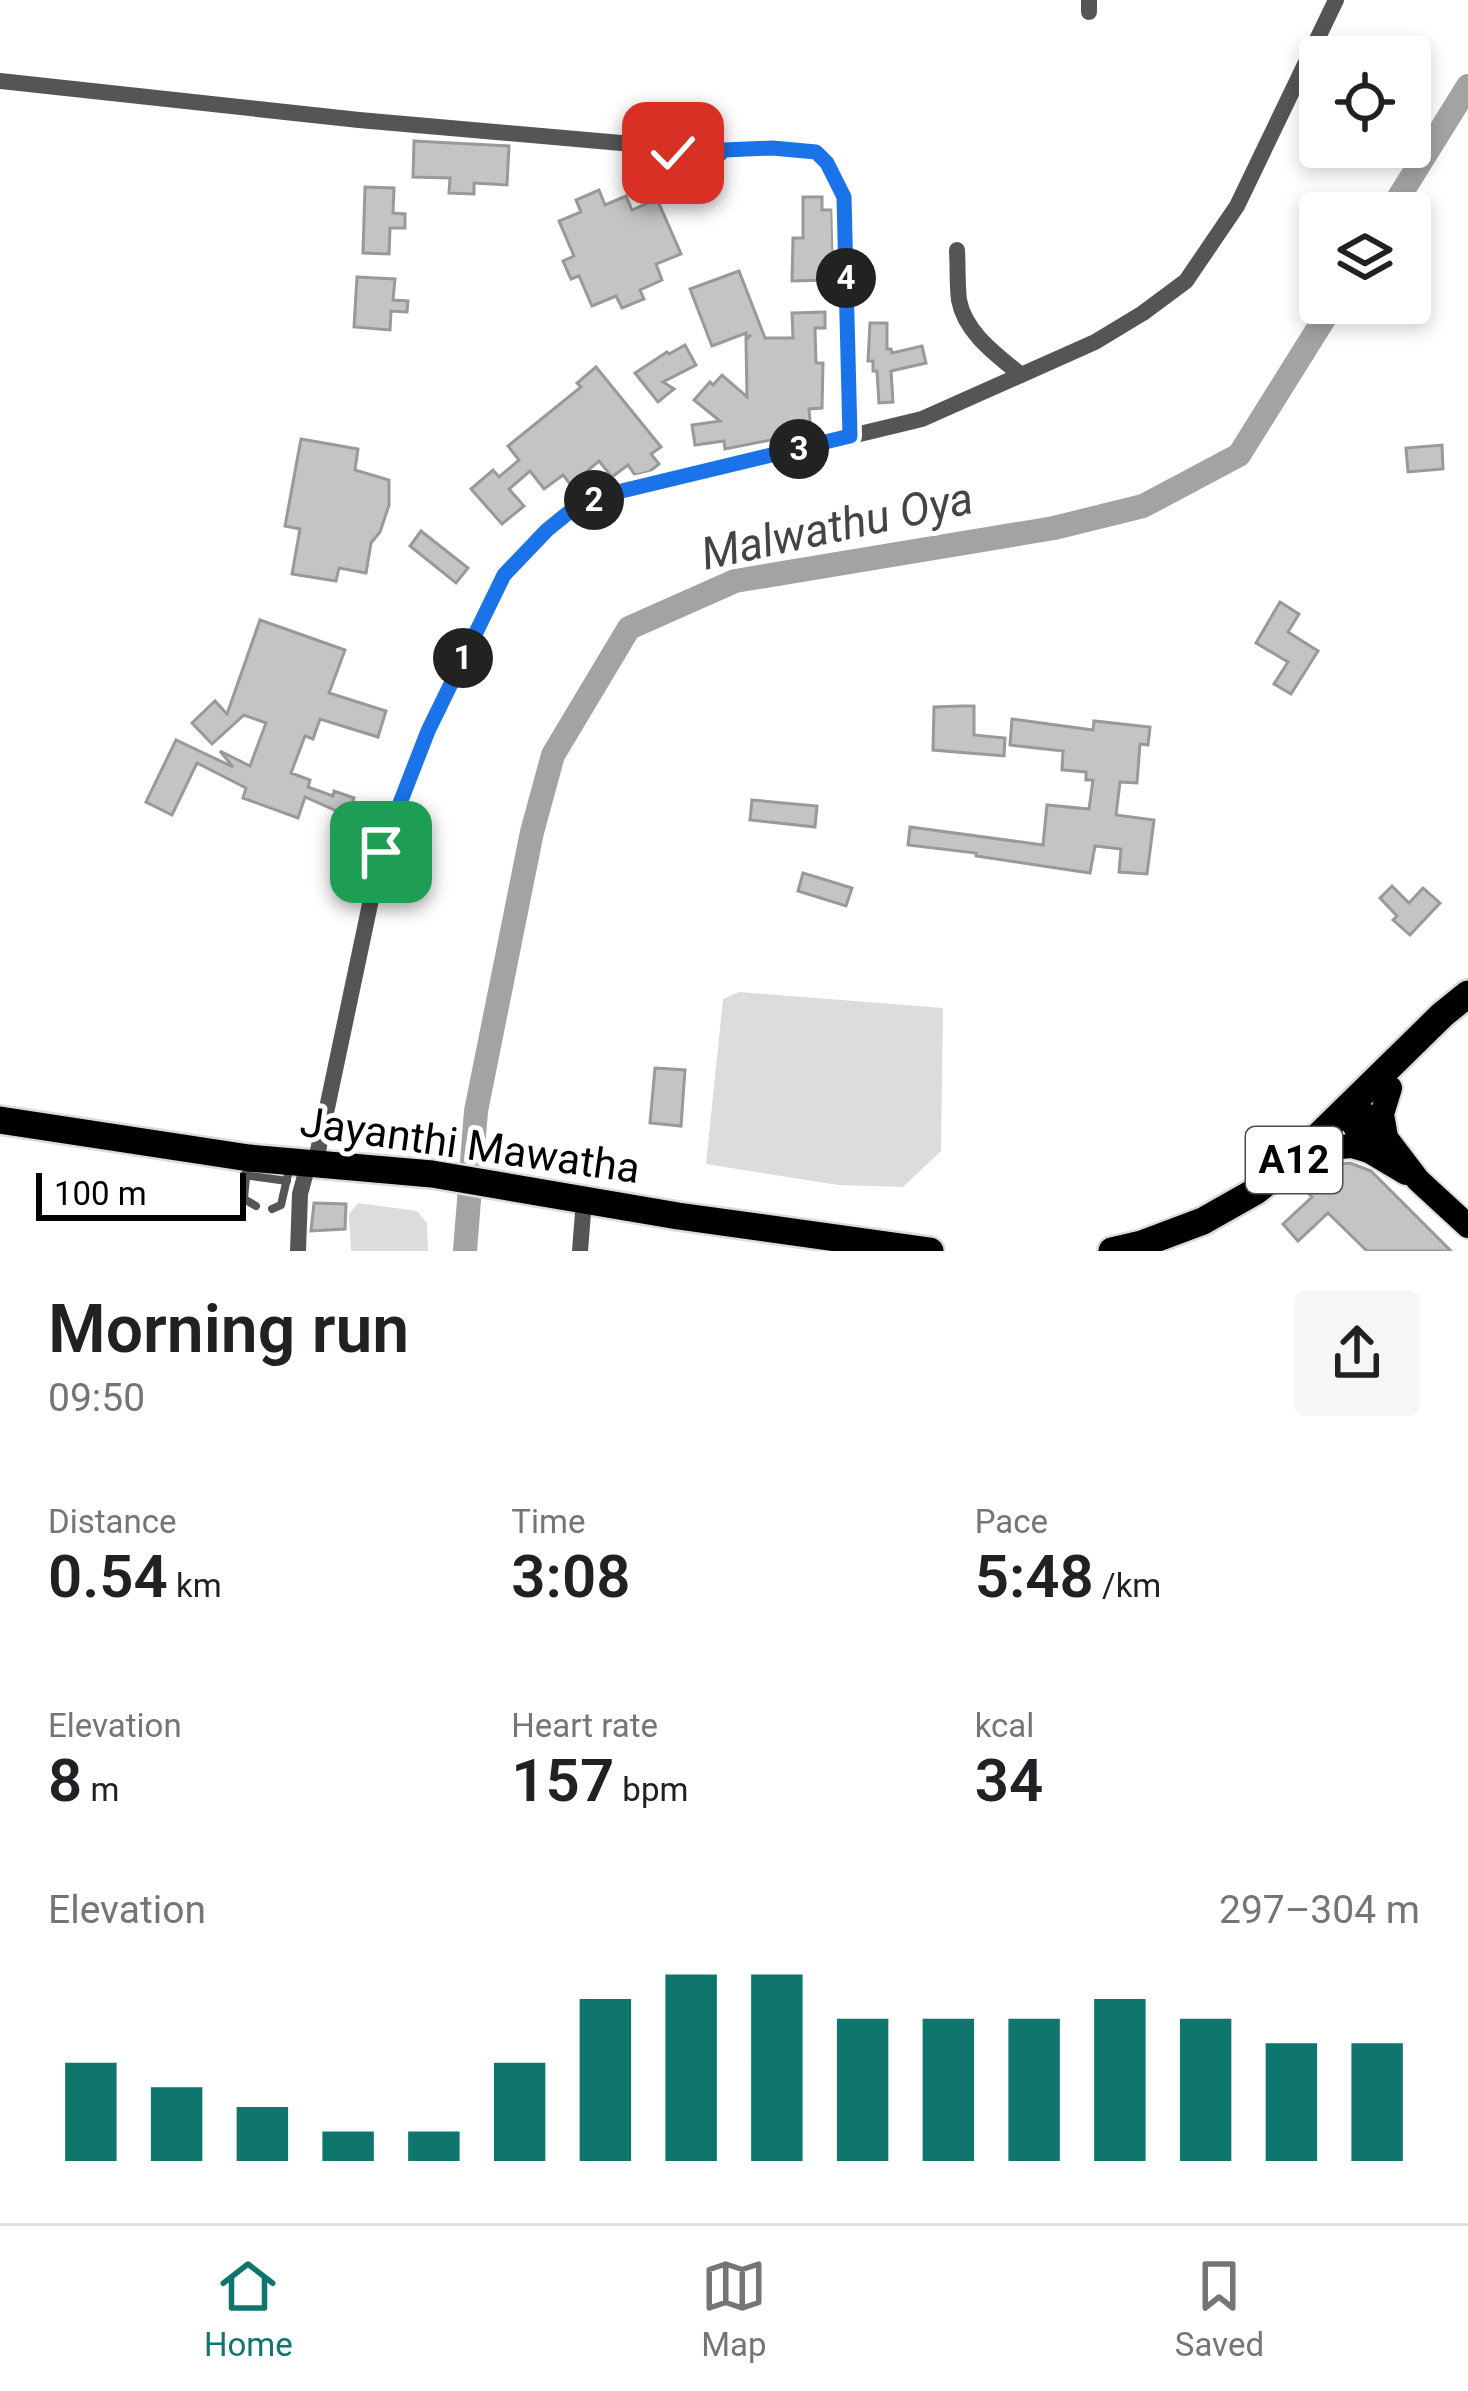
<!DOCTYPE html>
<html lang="en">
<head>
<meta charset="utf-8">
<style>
  body { margin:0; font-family:Roboto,sans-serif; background:#f6f6f6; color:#202124; height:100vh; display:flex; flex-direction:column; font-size:45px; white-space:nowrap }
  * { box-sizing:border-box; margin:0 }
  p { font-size:39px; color:#757577 }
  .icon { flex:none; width:66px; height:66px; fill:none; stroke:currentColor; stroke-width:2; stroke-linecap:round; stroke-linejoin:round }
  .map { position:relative; height:1251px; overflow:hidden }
  .side { display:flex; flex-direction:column; background:#fff; flex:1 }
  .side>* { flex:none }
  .fabs { position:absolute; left:1299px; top:36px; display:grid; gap:24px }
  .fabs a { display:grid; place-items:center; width:132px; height:132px; border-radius:12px; background:#fff; box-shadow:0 6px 18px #0003; font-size:60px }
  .scale { position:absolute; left:36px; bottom:30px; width:210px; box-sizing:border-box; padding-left:12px; border:6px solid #000; border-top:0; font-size:33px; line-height:42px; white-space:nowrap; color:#000; -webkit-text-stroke:9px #fff; paint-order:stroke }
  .pin { position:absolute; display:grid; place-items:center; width:102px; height:102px; color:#fff; margin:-51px; border-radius:24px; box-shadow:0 6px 18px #0006 }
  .km { position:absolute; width:60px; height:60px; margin:-30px; border-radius:50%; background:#222; color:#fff; font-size:33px; line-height:60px; text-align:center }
  .round { display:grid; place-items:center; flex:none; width:126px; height:126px; border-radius:12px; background:#f6f6f6 }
  .overview { display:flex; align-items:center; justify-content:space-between; height:204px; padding:0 48px }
  h1 { font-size:66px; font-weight:600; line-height:90px }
  .figures { display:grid; grid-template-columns:repeat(3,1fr); gap:18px; height:204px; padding:12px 48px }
  .figures div { display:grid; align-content:center }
  .figures b { font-size:60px; font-weight:600 }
  .figures small { font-size:33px; font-weight:400 }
  .figures p { font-size:33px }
  .chart { height:336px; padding:24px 48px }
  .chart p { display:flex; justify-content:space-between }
  .chart svg { width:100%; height:216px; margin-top:12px; stroke:#0f766e; stroke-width:6 }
  .menu { display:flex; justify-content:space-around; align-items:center; height:168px; border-top:3px solid #e0e0e0; background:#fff; font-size:33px; color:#757577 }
  .menu a { display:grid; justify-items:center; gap:6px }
  .menu .selected { color:#0f766e }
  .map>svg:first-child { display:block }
  .green { fill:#dcdcdc }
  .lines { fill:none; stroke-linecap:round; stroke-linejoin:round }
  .river { stroke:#a3a3a3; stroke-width:24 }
  .building { fill:#c4c4c4; stroke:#999; stroke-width:3 }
  .primary-casing { stroke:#dbdbdb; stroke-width:28 }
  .trunk-casing { stroke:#dbdbdb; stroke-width:32 }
  .service { stroke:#555; stroke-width:8 }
  .minor { stroke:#555; stroke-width:16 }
  .primary { stroke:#000; stroke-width:24 }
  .trunk { stroke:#000; stroke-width:27 }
  .route-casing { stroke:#fff; stroke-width:24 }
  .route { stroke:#1a73e8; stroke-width:15 }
  .labels { text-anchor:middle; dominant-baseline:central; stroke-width:10; stroke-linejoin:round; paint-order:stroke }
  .shield { fill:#fff; stroke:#4c4c4c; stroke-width:3 }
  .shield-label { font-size:39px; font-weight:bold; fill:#000 }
  .street-label { font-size:42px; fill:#000; stroke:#fff }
  .water-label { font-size:45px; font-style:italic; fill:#444; stroke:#fff }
</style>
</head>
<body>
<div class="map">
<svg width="1468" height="1251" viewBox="0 0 1468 1251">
  <rect width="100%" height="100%" fill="#fff"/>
  <g class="green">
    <polygon points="739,992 943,1008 941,1151 903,1187 838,1185 706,1164 723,999"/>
    <polygon points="358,1203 417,1211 427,1223 428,1251 351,1251 349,1214"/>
  </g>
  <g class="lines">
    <g class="river">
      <polyline points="1389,213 1468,86"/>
      <polyline points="465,1251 476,1111 532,832 553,755 629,628 735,581 1054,528 1143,506 1239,455 1334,303"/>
    </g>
  </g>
  <g class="building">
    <polygon points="414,141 509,146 507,185 474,183 474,194 449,193 450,178 413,177"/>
    <polygon points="365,187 394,188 393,213 405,214 405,228 390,228 389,254 363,253"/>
    <polygon points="599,190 605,205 626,196 632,210 657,199 681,254 656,264 662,280 640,290 644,299 622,308 616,296 592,306 579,276 571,279 563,261 574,256 559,221 581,212 576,200"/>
    <polygon points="803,197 822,197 822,210 832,210 833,256 828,256 829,280 792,281 793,238 803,238"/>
    <polygon points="739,271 765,338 793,338 792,313 825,312 825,328 815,328 816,363 823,363 822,408 809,409 811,433 786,435 786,437 725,449 724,441 695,445 692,425 720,421 694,400 710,382 713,385 722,375 747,397 746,340 751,335 746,338 746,333 712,346 690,289"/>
    <polygon points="357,277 395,279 393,300 408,301 407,312 391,311 390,330 354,327"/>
    <polygon points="870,323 887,323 887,349 891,349 892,353 922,346 926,363 891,371 893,402 879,403 877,371 873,371 873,361 868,361"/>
    <polygon points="685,345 696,365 663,382 674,389 658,402 635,373 667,352 669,354"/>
    <polygon points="596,367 661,447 651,454 659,464 649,472 635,475 628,465 612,477 599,461 571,485 563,475 544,489 530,471 509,489 524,506 502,524 471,489 493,470 499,477 519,460 508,446 581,387 577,383"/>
    <polygon points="301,439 358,449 355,470 389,480 389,505 380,532 371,543 366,573 339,568 336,581 292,574 300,529 285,526"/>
    <polygon points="1442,445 1443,469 1408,472 1406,448"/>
    <polygon points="421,531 468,568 456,583 410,546"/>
    <polygon points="1280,602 1299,614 1288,632 1318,651 1291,694 1274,684 1288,662 1256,643"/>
    <polygon points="260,620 345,650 329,693 386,711 378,737 320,719 313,739 305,736 291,773 310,780 308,787 333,796 334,791 354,798 348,816 305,797 298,818 243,798 246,788 197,763 172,815 146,802 176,740 233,767 220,751 250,766 266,723 244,715 212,744 192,723 215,701 227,714"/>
    <polygon points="962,706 974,706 974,735 1005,738 1004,756 933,750 934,707"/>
    <polygon points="1012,719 1093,730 1094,721 1150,727 1148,745 1140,744 1137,783 1120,782 1116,815 1154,820 1147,874 1119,872 1121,849 1095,846 1090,873 976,856 976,853 908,845 910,827 1043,845 1047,805 1089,809 1093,780 1086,780 1086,772 1062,770 1063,751 1010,745"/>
    <polygon points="752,800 817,806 815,827 750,820"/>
    <polygon points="803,873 852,888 846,906 798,891"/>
    <polygon points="1392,886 1409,903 1423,888 1440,903 1410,935 1393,920 1397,916 1380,898"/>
    <polygon points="655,1068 685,1070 681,1126 650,1123"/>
    <polygon points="1350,1163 1371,1171 1451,1251 1367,1251 1328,1213 1298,1241 1283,1224 1312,1197 1309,1194 1340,1164"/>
    <polygon points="314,1203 346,1204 345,1229 311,1231"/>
  </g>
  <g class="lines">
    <defs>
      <g id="primary">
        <polyline points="1352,1103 1377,1126 1418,1180 1468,1226"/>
        <polyline points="1342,1112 1353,1123 1369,1151 1406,1173"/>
        <polyline points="1386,1137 1382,1114 1390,1088"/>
        <polyline points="1328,1148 1352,1146 1369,1151"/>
      </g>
      <g id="trunk">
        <polyline points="0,1120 249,1158 432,1174 678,1216 930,1251"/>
        <polyline points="1112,1251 1142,1244 1203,1221 1256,1191 1290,1164 1442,1015 1468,994"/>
      </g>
    </defs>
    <use href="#primary" class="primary-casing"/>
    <use href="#trunk" class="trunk-casing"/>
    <g class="service">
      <polyline points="247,1166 244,1199 256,1206"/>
      <polyline points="244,1175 287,1181"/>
      <polyline points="272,1209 281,1205 289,1170"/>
    </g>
    <g class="minor">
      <polyline points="1089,12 1089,0"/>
      <polyline points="0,81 359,120 644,145 709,165 724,150 772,148 816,151 827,163 844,197 850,436"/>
      <path d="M957 250C958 267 957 284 959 300 965 333 997 355 1021 375"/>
      <polyline points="315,1165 381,852 428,731 504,575 546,530 573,510 606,495 922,419 1095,342 1143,313 1186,281 1237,206 1336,0"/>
      <polyline points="298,1251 300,1194 306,1172"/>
      <polyline points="580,1251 584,1200"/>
    </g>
    <use href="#primary" class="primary"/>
    <use href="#trunk" class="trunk"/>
  </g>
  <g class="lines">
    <defs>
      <polyline id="route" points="381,852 428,731 504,575 547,530 573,509 605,495 850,436 844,197 827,163 816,152 772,148 724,150 709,165 673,153"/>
    </defs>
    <use href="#route" class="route-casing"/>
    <use href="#route" class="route"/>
  </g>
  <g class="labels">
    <rect class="shield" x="1246" y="1127" width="96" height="66" rx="9"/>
    <g class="shield-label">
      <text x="1294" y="1160">A12</text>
    </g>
    <g class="street-label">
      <text transform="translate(470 1145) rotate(8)">Jayanthi Mawatha</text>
    </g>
    <g class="water-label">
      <text transform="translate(837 526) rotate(-12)">Malwathu Oya</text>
    </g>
  </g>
</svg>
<div class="fabs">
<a><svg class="icon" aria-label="locate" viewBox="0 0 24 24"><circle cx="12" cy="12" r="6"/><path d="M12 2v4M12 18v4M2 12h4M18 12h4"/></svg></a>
<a><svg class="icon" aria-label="layers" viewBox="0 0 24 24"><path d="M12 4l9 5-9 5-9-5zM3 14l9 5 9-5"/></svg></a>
</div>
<div class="scale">100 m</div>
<div class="pin" style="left:381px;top:852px;background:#1e9e55"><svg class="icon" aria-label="arrive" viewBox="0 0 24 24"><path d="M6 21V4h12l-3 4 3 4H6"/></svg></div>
<div class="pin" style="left:673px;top:153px;background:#d93025"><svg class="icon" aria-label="check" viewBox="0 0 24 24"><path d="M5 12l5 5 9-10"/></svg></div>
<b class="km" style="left:463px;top:658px">1</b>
<b class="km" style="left:594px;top:500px">2</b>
<b class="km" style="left:799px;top:449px">3</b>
<b class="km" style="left:846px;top:278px">4</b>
</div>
<section class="side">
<div class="overview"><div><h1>Morning run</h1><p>09:50</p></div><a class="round"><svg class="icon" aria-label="share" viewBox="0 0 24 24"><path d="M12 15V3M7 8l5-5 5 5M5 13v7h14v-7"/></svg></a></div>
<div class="figures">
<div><p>Distance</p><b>0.54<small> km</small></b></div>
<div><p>Time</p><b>3:08</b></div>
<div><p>Pace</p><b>5:48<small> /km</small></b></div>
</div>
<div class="figures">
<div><p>Elevation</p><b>8<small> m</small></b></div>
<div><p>Heart rate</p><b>157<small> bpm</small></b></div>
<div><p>kcal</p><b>34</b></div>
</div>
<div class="chart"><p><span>Elevation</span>297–304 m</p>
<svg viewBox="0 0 160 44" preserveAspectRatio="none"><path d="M5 44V24M15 44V29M25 44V33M35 44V38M45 44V38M55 44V24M65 44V11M75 44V6M85 44V6M95 44V15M105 44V15M115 44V15M125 44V11M135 44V15M145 44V20M155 44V20"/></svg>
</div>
</section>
<nav class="menu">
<a class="selected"><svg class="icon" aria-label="home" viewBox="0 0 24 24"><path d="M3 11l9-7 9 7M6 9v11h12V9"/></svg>Home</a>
<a><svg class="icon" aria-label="map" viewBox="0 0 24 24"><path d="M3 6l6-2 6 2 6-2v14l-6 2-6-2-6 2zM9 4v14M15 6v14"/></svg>Map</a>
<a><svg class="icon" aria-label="saved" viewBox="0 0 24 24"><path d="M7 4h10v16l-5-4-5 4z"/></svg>Saved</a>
</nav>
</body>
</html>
